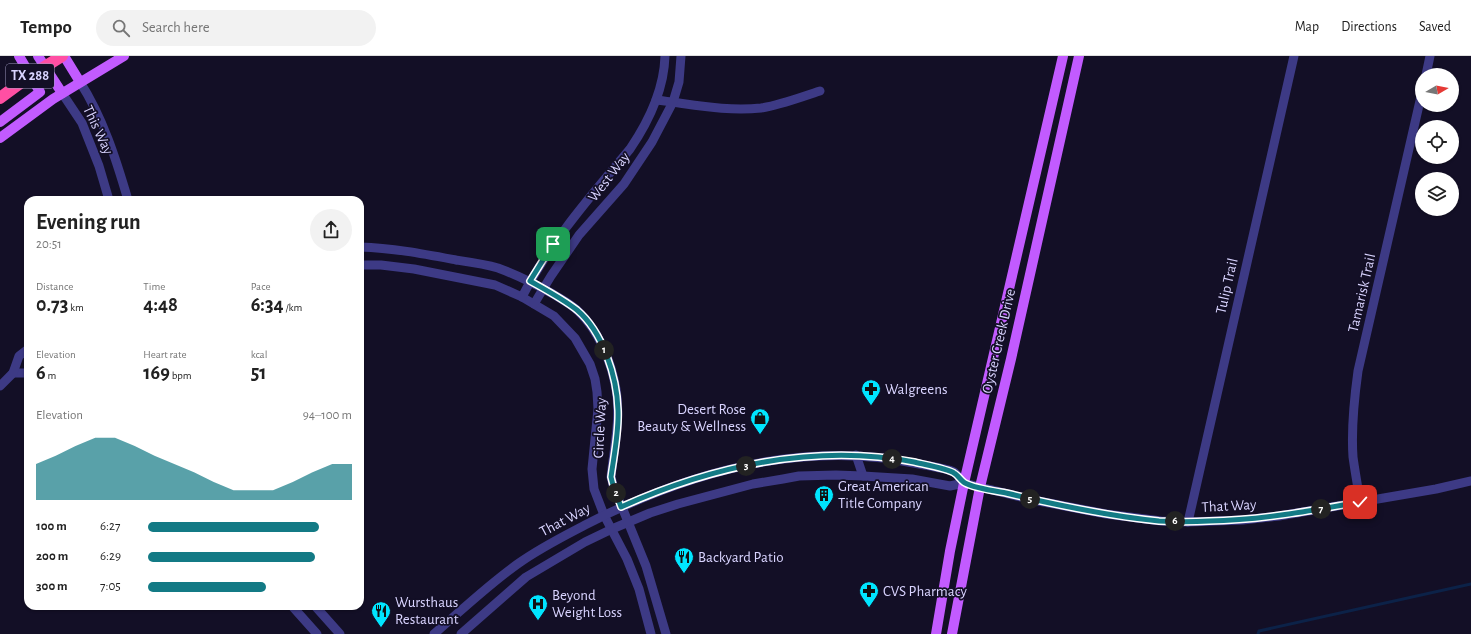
<!DOCTYPE html>
<html lang="en">
<head>
<meta charset="utf-8">
<style>
  body { margin:0; font-family:"Alegreya Sans",sans-serif; background:#f2f2f2; color:#222; height:100vh; display:flex; flex-direction:column; font-size:15px; white-space:nowrap }
  * { box-sizing:border-box; margin:0 }
  p { font-size:13px; color:#767676 }
  .icon { flex:none; width:22px; height:22px; fill:none; stroke:currentColor; stroke-width:2; stroke-linecap:round; stroke-linejoin:round }
  .map { position:relative; flex:1; overflow:hidden }
  .panel { position:absolute; left:24px; top:140px; width:340px; height:414px; display:flex; flex-direction:column; background:#fff; border-radius:12px; box-shadow:0 1px 3px #0004 }
  .panel>* { flex:none }
  .needle { width:26px; rotate:80deg }
  .tools { position:absolute; left:1415px; top:12px; display:grid; gap:8px }
  .tools a { display:grid; place-items:center; width:44px; height:44px; border-radius:50%; background:#fff; box-shadow:0 1px 3px #0004; font-size:20px }
  .pin { position:absolute; display:grid; place-items:center; width:34px; height:34px; color:#fff; margin:-17px; border-radius:8px; box-shadow:0 2px 6px #0006 }
  .km { position:absolute; width:20px; height:20px; margin:-10px; border-radius:50%; background:#222; color:#fff; font-size:11px; line-height:20px; text-align:center }
  .round { display:grid; place-items:center; flex:none; width:42px; height:42px; border-radius:21px; background:#f2f2f2 }
  .overview { display:flex; align-items:center; justify-content:space-between; height:68px; padding:0 12px }
  h1 { font-size:22px; font-weight:700; line-height:30px }
  .figures { display:grid; grid-template-columns:repeat(3,1fr); gap:6px; height:68px; padding:4px 12px }
  .figures div { display:grid; align-content:center }
  .figures b { font-size:20px; font-weight:700 }
  .figures small { font-size:11px; font-weight:400 }
  .figures p { font-size:11px }
  .chart { height:112px; padding:8px 12px }
  .chart p { display:flex; justify-content:space-between }
  .chart svg { width:100%; height:72px; margin-top:4px; fill:#137a85; opacity:.7 }
  ul { padding:0 12px; list-style:none; font-size:13px }
  li { display:grid; grid-template-columns:64px 48px 1fr; align-items:center; height:30px }
  li i { height:10px; border-radius:5px; background:#137a85 }
  header { display:flex; align-items:center; gap:24px; box-sizing:border-box; height:56px; padding:0 20px; background:#fff; border-bottom:1px solid #e0e0e0 }
  header strong { font-size:19px }
  nav { display:flex; gap:22px; margin-inline-start:auto; font-size:14px }
  .search { width:280px; height:36px; background:#f2f2f2; display:flex; align-items:center; gap:10px; box-sizing:border-box; padding:0 14px; border-radius:22px; color:#767676; font-size:15px }
  .map>svg:first-child { display:block }
  .lines { fill:none; stroke-linecap:round; stroke-linejoin:round }
  .stream { stroke:#0c2248; stroke-width:3 }
  .minor { stroke:#3d3a85; stroke-width:9 }
  .major { stroke:#c25bff; stroke-width:10 }
  .highway-bridge { stroke:#ff4fa3; stroke-width:12 }
  .route-casing { stroke:#fff; stroke-width:8 }
  .route { stroke:#137a85; stroke-width:5 }
  .labels { text-anchor:middle; dominant-baseline:central; stroke-width:3.5; stroke-linejoin:round; paint-order:stroke }
  .shield { fill:#130f26; stroke:#9e99be; stroke-width:1 }
  .shield-label { font-size:14px; font-weight:bold; fill:#d9d4ff }
  .street-label { font-size:15px; fill:#d9d4ff; stroke:#130f26 }
  .poi-label { font-size:15px; fill:#d9d4ff; stroke:#130f26; text-anchor:start }
</style>
</head>
<body>
<header>
<strong>Tempo</strong>
<div class="search"><svg class="icon" aria-label="search" viewBox="0 0 24 24"><circle cx="10" cy="10" r="6"/><path d="M15 15l6 6"/></svg>Search here</div>
<nav><a>Map</a><a>Directions</a><a>Saved</a></nav>
</header>
<div class="map">
<svg width="1471" height="578" viewBox="0 0 1471 578">
  <rect width="100%" height="100%" fill="#130f26"/>
  <g class="lines">
    <polyline class="stream" points="1258,578 1259,575 1471,528"/>
    <g class="minor">
      <polyline points="1426,19 1430,0"/>
      <path d="M80 26C103 62 116 103 128 144"/>
      <polyline points="62,37 82,67 99,110 109,144"/>
      <path d="M656 44C691 48 726 56 761 52 781 49 801 41 820 35"/>
      <path d="M360 191C393 192 424 198 456 204 470 206 485 208 498 212 517 219 535 228 553 238 561 243 571 248 578 255 599 275 611 305 616 333 621 362 614 392 611 421L613 429 646 510 666 578"/>
      <polyline points="360,209 381,209 414,213 495,229 522,241 554,260 575,282 590,308 595,323 597,336 598,353 592,413 594,433 604,459 627,503 639,533 651,578"/>
      <path d="M522 241C551 185 590 141 630 93 649 65 664 34 665 0"/>
      <polyline points="534,248 551,220 579,179 624,128 652,86 673,46 679,26 681,0"/>
      <polyline points="13,317 28,317"/>
      <polyline points="0,330 13,317 19,300 28,293"/>
      <polyline points="856,399 863,420"/>
      <path d="M1360 447C1358 431 1355 416 1353 401 1351 372 1354 344 1358 315L1422 36"/>
      <polyline points="1188,466 1294,0"/>
      <polyline points="292,550 317,578"/>
      <polyline points="315,550 340,578"/>
      <path d="M434 578C462 554 489 528 519 507 540 492 562 481 585 469 676 422 780 390 883 402 902 405 921 408 940 412 944 413 950 414 954 416 958 419 961 424 964 427"/>
      <polyline points="461,578 526,521 585,486 612,473 650,457 678,448 753,428 783,423 799,420 836,419 863,420 912,423 950,430 964,427 1033,444 1106,458 1161,465 1188,466 1243,464 1279,460 1436,433 1471,425"/>
    </g>
    <g class="major">
      <polyline points="38,0 62,37"/>
      <polyline points="64,0 80,26"/>
      <polyline points="0,66 40,36 19,0"/>
      <polyline points="0,82 53,43 124,0"/>
      <polyline points="936,578 950,495 964,427 1063,0"/>
      <polyline points="952,578 980,431 1011,303 1079,0"/>
    </g>
    <polyline class="highway-bridge" points="0,42 27,22 62,0"/>
  </g>
  <g class="lines">
    <defs>
      <path id="route" d="M553 188 530 225C546 234 563 243 577 254 603 276 617 321 618 354 619 376 614 399 611 421L613 429 621 451C712 410 815 387 914 406 922 408 949 413 954 417 958 419 961 425 965 427 974 432 995 435 1006 437 1056 449 1108 460 1159 465 1176 466 1193 466 1209 465 1260 464 1310 455 1360 446"/>
    </defs>
    <use href="#route" class="route-casing"/>
    <use href="#route" class="route"/>
  </g>
  <defs>
    <symbol id="pharmacy-pin" viewBox="-11 -11 22 30"><path d="M0 17L-7.5 6A9.5 9.5 0 1 1 7.5 6Z" fill="#00e5ff" stroke="#130f26"/><path d="M-2-6h4v4h4v4h-4v4h-4v-4h-4v-4h4Z" fill="#111"/></symbol>
    <symbol id="shop-pin" viewBox="-11 -11 22 30"><path d="M0 17L-7.5 6A9.5 9.5 0 1 1 7.5 6Z" fill="#00e5ff" stroke="#130f26"/><path d="M-5-2.5h2.3a2.7 3.5 0 0 1 5.4 0H5L5.5 6h-11ZM-1.5-2.5h3a1.5 2.3 0 0 0-3 0Z" fill="#111"/></symbol>
    <symbol id="building-pin" viewBox="-11 -11 22 30"><path d="M0 17L-7.5 6A9.5 9.5 0 1 1 7.5 6Z" fill="#00e5ff" stroke="#130f26"/><path d="M-4-6H4V6H1V3H-1V6H-4ZM-2.5-4.3h1.7v1.8h-1.7ZM.8-4.3h1.7v1.8H.8ZM-2.5-1h1.7V.8h-1.7ZM.8-1h1.7V.8H.8Z" fill="#111"/></symbol>
    <symbol id="restaurant-pin" viewBox="-11 -11 22 30"><path d="M0 17L-7.5 6A9.5 9.5 0 1 1 7.5 6Z" fill="#00e5ff" stroke="#130f26"/><path d="M-5-6h1v4h1v-4h1v4h1v-4h1v5L-1.5 .5V6h-2V.5L-5-1ZM5-6V6H3V1.5H1.5Q1.5-4 5-6Z" fill="#111"/></symbol>
    <symbol id="hospital-pin" viewBox="-11 -11 22 30"><path d="M0 17L-7.5 6A9.5 9.5 0 1 1 7.5 6Z" fill="#00e5ff" stroke="#130f26"/><path d="M-5-5h3v3.5h4V-5h3V5h-3V1.5h-4V5h-3Z" fill="#111"/></symbol>
  </defs>
  <g fill-rule="evenodd">
    <use href="#pharmacy-pin" x="860" y="322" width="22" height="30"/>
    <use href="#shop-pin" x="749" y="351" width="22" height="30"/>
    <use href="#building-pin" x="813" y="428" width="22" height="30"/>
    <use href="#restaurant-pin" x="673" y="490" width="22" height="30"/>
    <use href="#pharmacy-pin" x="858" y="524" width="22" height="30"/>
    <use href="#hospital-pin" x="527" y="537" width="22" height="30"/>
    <use href="#restaurant-pin" x="370" y="544" width="22" height="30"/>
  </g>
  <g class="labels">
    <rect class="shield" x="6" y="8" width="48" height="24" rx="3"/>
    <g class="shield-label">
      <text x="30" y="20">TX 288</text>
    </g>
    <g class="street-label">
      <text transform="translate(98 74) rotate(65)">This Way</text>
      <text transform="translate(609 121) rotate(-52)">West Way</text>
      <text transform="translate(1227 230) rotate(-77)">Tulip Trail</text>
      <text transform="translate(1362 237) rotate(-77)">Tamarisk Trail</text>
      <text transform="translate(999 285) rotate(-77)">Oyster Creek Drive</text>
      <text transform="translate(600 372) rotate(-87)">Circle Way</text>
      <text transform="translate(1229 450) rotate(-3)">That Way</text>
      <text transform="translate(565 464) rotate(-28)">That Way</text>
    </g>
    <g class="poi-label">
      <text x="885" y="333">Walgreens</text>
      <text x="746" y="353" text-anchor="end">Desert Rose<tspan x="746" dy="17">Beauty &amp; Wellness</tspan></text>
      <text x="838" y="430">Great American<tspan x="838" dy="17">Title Company</tspan></text>
      <text x="698" y="501">Backyard Patio</text>
      <text x="883" y="535">CVS Pharmacy</text>
      <text x="552" y="539">Beyond<tspan x="552" dy="17">Weight Loss</tspan></text>
      <text x="395" y="546">Wursthaus<tspan x="395" dy="17">Restaurant</tspan></text>
    </g>
  </g>
</svg>
<div class="tools">
<a><svg class="needle" viewBox="-14 -14 28 28"><path d="M0-13l5 13h-10z" fill="#e53935"/><path d="M0 13l5-13h-10z" fill="#767676"/></svg></a>
<a><svg class="icon" aria-label="locate" viewBox="0 0 24 24"><circle cx="12" cy="12" r="6"/><path d="M12 2v4M12 18v4M2 12h4M18 12h4"/></svg></a>
<a><svg class="icon" aria-label="layers" viewBox="0 0 24 24"><path d="M12 4l9 5-9 5-9-5zM3 14l9 5 9-5"/></svg></a>
</div>
<div class="pin" style="left:553px;top:188px;background:#1e9e55"><svg class="icon" aria-label="arrive" viewBox="0 0 24 24"><path d="M6 21V4h12l-3 4 3 4H6"/></svg></div>
<div class="pin" style="left:1360px;top:446px;background:#d93025"><svg class="icon" aria-label="check" viewBox="0 0 24 24"><path d="M5 12l5 5 9-10"/></svg></div>
<b class="km" style="left:604px;top:294px">1</b>
<b class="km" style="left:616px;top:437px">2</b>
<b class="km" style="left:746px;top:410px">3</b>
<b class="km" style="left:892px;top:403px">4</b>
<b class="km" style="left:1030px;top:443px">5</b>
<b class="km" style="left:1175px;top:465px">6</b>
<b class="km" style="left:1321px;top:453px">7</b>
<section class="panel">
<div class="overview"><div><h1>Evening run</h1><p>20:51</p></div><a class="round"><svg class="icon" aria-label="share" viewBox="0 0 24 24"><path d="M12 15V3M7 8l5-5 5 5M5 13v7h14v-7"/></svg></a></div>
<div class="figures">
<div><p>Distance</p><b>0.73<small> km</small></b></div>
<div><p>Time</p><b>4:48</b></div>
<div><p>Pace</p><b>6:34<small> /km</small></b></div>
</div>
<div class="figures">
<div><p>Elevation</p><b>6<small> m</small></b></div>
<div><p>Heart rate</p><b>169<small> bpm</small></b></div>
<div><p>kcal</p><b>51</b></div>
</div>
<div class="chart"><p><span>Elevation</span>94–100 m</p>
<svg viewBox="0 0 160 44" preserveAspectRatio="none"><path d="M0 44V22L10 17L20 11L30 6L40 6L50 11L60 17L70 22L80 27L90 33L100 38L110 38L120 38L130 33L140 27L150 22L160 22V44z"/></svg>
</div>
<ul>
<li><b>100 m</b>6:27<i style="width:84%"></i></li>
<li><b>200 m</b>6:29<i style="width:82%"></i></li>
<li><b>300 m</b>7:05<i style="width:58%"></i></li>
</ul>
</section>
</div>
</body>
</html>
